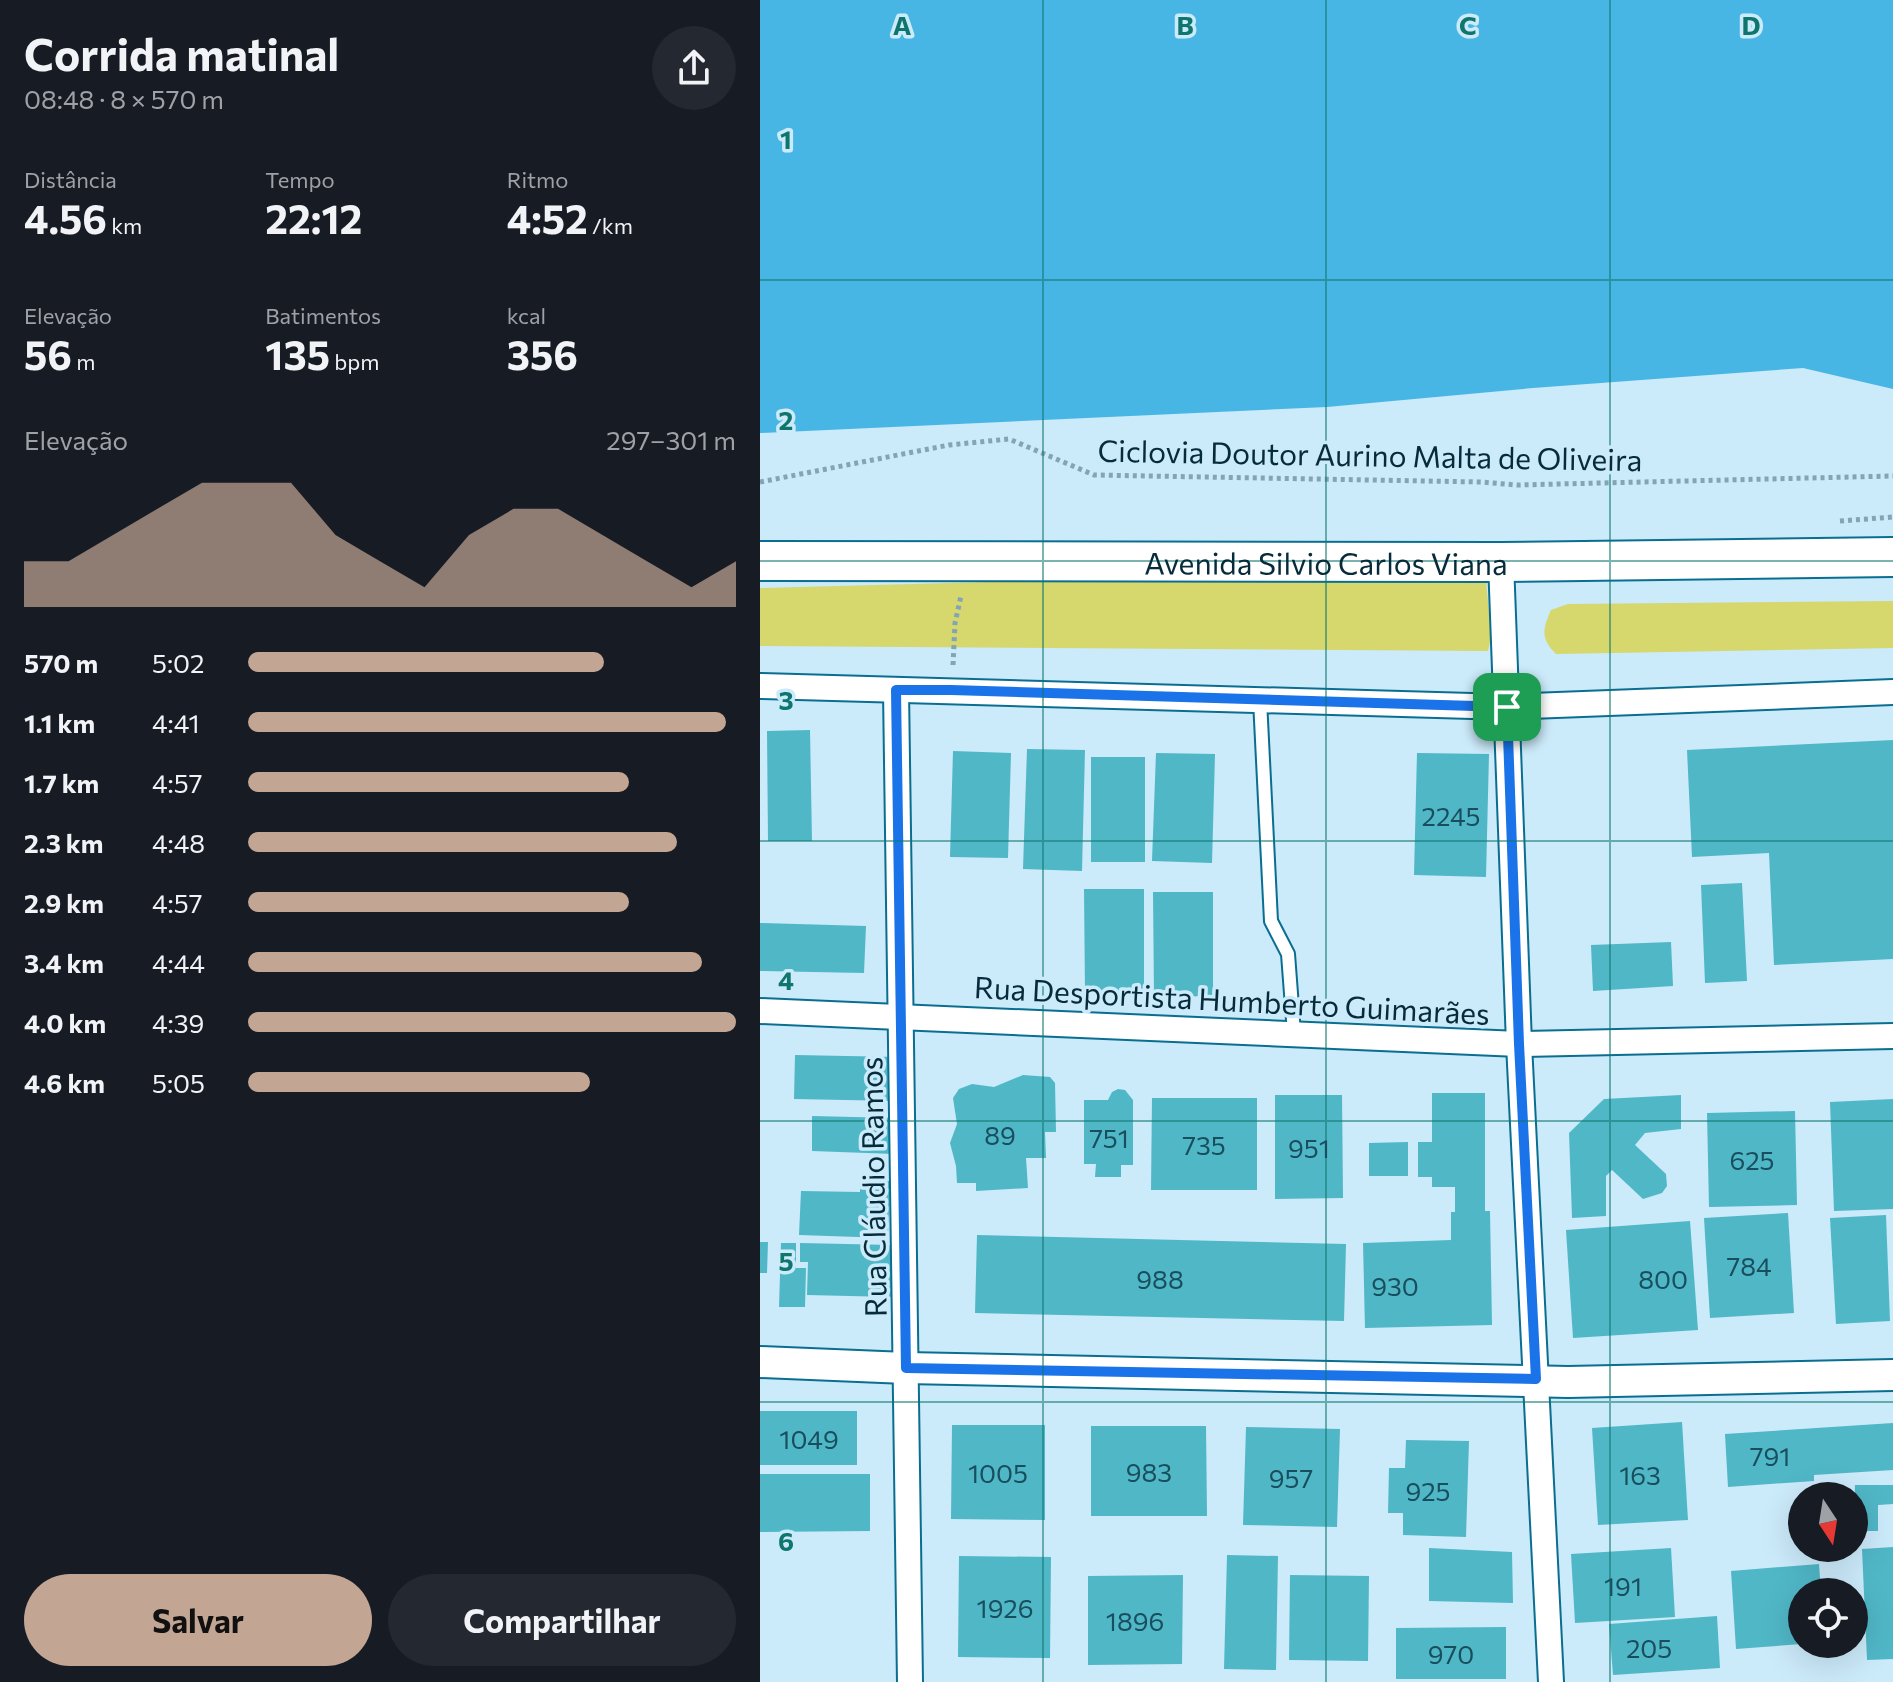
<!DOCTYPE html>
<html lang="pt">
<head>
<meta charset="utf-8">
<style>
  body { margin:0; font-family:Commissioner,sans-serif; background:#242831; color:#f1f3f6; height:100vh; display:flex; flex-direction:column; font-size:30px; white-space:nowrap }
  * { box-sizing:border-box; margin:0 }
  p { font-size:26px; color:#9ea1a6 }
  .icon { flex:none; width:44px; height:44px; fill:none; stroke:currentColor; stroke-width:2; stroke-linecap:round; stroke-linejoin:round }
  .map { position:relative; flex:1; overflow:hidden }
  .drawer { display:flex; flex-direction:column; background:#171b24; width:760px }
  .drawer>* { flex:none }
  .needle { width:52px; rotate:168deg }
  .tools { position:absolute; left:1028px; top:1482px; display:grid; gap:16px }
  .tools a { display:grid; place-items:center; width:80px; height:80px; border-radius:50%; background:#171b24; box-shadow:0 8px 32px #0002; font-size:40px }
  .pin { position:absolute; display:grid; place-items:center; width:68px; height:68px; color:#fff; margin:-34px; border-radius:16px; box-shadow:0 4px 12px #0006 }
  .round { display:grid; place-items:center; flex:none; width:84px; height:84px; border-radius:42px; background:#242831 }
  .head { display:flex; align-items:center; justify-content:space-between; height:136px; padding:0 24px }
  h1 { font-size:44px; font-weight:700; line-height:60px }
  .stats { display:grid; grid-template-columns:repeat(3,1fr); gap:12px; height:136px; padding:8px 24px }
  .stats div { display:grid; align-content:center }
  .stats b { font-size:40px; font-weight:700 }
  .stats small { font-size:22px; font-weight:400 }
  .stats p { font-size:22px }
  .chart { height:224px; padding:16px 24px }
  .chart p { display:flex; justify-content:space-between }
  .chart svg { width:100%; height:144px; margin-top:8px; fill:#c2a593; opacity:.7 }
  .primary-button { display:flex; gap:16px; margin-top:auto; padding:16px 24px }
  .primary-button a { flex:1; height:92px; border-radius:48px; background:#c2a593; color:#111; font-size:32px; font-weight:700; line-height:92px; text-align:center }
  .primary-button a+a { background:#242831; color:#f1f3f6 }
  ul { padding:0 24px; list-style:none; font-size:26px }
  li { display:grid; grid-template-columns:128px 96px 1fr; align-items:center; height:60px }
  li i { height:20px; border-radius:10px; background:#c2a593 }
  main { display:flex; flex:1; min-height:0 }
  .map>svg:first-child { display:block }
  .green { fill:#d6d76c }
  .water { fill:#48b6e4 }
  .building { fill:#50b7c7 }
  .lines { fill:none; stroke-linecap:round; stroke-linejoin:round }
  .service-casing { stroke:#0a6e91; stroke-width:16 }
  .minor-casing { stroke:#0a6e91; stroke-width:28 }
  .tertiary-casing { stroke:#0a6e91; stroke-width:34 }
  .primary-casing { stroke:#0a6e91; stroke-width:42 }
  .path { stroke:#83a4b4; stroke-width:5; stroke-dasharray:4 4; stroke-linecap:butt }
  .service { stroke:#fff; stroke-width:12 }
  .minor { stroke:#fff; stroke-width:24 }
  .tertiary { stroke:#fff; stroke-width:30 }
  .primary { stroke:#fff; stroke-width:38 }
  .route-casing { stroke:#fff; stroke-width:16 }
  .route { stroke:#1a73e8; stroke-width:10 }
  .grid { fill:none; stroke:#0f766e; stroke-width:2; stroke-opacity:0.55 }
  .labels { text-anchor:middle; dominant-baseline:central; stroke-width:7; stroke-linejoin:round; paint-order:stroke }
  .number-label { font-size:26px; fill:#184e5d }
  .street-label { font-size:30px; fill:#062b3a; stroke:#cbeafa }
  .grid-label { font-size:26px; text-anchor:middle; font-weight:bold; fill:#0f766e; stroke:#cbeafa; stroke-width:7; stroke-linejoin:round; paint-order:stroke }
</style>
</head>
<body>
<main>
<section class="drawer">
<div class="head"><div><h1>Corrida matinal</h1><p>08:48 · 8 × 570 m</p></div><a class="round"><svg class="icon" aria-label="share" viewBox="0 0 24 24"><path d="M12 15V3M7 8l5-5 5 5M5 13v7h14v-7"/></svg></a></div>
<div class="stats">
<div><p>Distância</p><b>4.56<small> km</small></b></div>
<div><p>Tempo</p><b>22:12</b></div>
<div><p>Ritmo</p><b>4:52<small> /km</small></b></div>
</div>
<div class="stats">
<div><p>Elevação</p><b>56<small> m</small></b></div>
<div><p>Batimentos</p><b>135<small> bpm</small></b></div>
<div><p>kcal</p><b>356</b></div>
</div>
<div class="chart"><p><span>Elevação</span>297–301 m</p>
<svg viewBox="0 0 160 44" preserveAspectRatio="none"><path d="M0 44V30L10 30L20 22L30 14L40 6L50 6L60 6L70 22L80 30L90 38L100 22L110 14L120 14L130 22L140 30L150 38L160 30V44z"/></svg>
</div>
<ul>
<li><b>570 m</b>5:02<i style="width:73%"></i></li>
<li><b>1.1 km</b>4:41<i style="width:98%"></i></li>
<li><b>1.7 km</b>4:57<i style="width:78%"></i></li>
<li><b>2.3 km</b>4:48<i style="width:88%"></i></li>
<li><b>2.9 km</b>4:57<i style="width:78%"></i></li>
<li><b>3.4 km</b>4:44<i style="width:93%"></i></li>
<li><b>4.0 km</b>4:39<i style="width:100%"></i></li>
<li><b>4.6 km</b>5:05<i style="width:70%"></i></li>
</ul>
<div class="primary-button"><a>Salvar</a><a>Compartilhar</a></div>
</section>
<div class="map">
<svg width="1133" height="1682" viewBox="0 0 1133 1682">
  <rect width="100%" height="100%" fill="#cbeafa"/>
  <g class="green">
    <polygon points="714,569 726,579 731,637 728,651 0,646 0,588"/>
    <path d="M1133 601V648L796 654C781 639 782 630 791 610L808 604Z"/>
  </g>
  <polygon class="water" points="0,0 1133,0 1133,389 1043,368 773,388 567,407 0,433"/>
  <g class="building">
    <polygon points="50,730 52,841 8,841 7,731"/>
    <polygon points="1133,740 1133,959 1014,965 1009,853 932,857 927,750"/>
    <polygon points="267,749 325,750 322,871 263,869"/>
    <polygon points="193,751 251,753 248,858 190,857"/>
    <polygon points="396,753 455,754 452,863 392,861"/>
    <polygon points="657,753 729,754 726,877 654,875"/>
    <rect x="331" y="757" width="54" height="105"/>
    <polygon points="982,883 987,981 945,983 941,885"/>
    <polygon points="324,889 384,889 384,993 325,993"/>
    <polygon points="393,892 453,892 453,996 394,997"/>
    <polygon points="0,923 106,926 104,973 0,971"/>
    <polygon points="911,942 913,986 833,991 831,945"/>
    <polygon points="35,1055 138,1057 137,1101 34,1099"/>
    <polygon points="263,1075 290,1077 295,1083 296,1132 285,1132 286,1158 266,1158 268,1188 216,1191 216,1183 197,1183 196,1166 190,1143 197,1124 193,1098 199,1089 212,1084 234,1087"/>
    <polygon points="358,1089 365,1090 373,1100 373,1165 361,1165 361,1177 335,1177 336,1164 324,1164 324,1100 348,1100 352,1092"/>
    <polygon points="672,1093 725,1093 725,1211 730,1211 732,1325 605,1328 603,1243 691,1240 691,1212 695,1212 695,1187 672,1187 672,1177 658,1177 658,1142 672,1142"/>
    <polygon points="515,1095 582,1095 583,1198 515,1199"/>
    <polygon points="921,1095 921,1129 885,1133 875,1145 906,1174 907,1186 902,1193 883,1199 852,1170 846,1176 846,1216 812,1218 809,1133 844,1099"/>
    <polygon points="392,1098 497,1098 497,1190 391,1190"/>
    <polygon points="1133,1099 1133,1209 1074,1211 1070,1102"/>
    <polygon points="1035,1111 1037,1205 949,1207 947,1113"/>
    <polygon points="52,1116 135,1118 134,1154 52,1151"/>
    <polygon points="648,1142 648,1176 609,1176 609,1143"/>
    <polygon points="100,1181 130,1181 128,1238 39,1235 41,1191 100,1192"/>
    <polygon points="1028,1213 1034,1313 950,1318 944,1218"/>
    <polygon points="1126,1215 1130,1321 1076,1324 1070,1218"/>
    <polygon points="930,1221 938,1330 813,1338 806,1230"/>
    <polygon points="217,1235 586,1244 584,1321 215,1313"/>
    <polygon points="0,1242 8,1242 7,1273 0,1273"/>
    <polygon points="21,1243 36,1243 36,1268 46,1268 45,1307 19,1307"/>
    <polygon points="40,1243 133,1245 132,1297 47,1295 48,1262 40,1262"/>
    <rect x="0" y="1411" width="97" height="54"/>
    <polygon points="922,1422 928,1520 838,1525 832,1428"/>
    <polygon points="1133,1423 1133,1470 1054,1475 1054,1481 968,1487 965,1434"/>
    <polygon points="192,1425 285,1425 285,1520 191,1519"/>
    <polygon points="331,1426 446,1426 447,1516 331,1516"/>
    <polygon points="486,1427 580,1429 577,1527 483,1525"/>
    <polygon points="646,1440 709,1441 706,1537 643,1535 643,1513 628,1513 629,1468 645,1468"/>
    <polygon points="0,1474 110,1474 110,1531 0,1532"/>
    <polygon points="1095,1485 1133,1485 1133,1504 1118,1505 1118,1531 1094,1531"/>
    <polygon points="1133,1547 1133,1659 1107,1660 1102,1549"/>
    <polygon points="669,1548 752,1552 753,1603 669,1601"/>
    <polygon points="911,1548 915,1617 815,1623 811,1554"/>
    <polygon points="467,1555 518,1556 516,1670 464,1669"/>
    <polygon points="199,1556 291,1557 290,1658 198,1657"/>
    <polygon points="1059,1564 1061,1592 1042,1592 1042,1644 976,1649 971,1571"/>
    <polygon points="423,1575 422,1664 328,1665 328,1576"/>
    <polygon points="530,1575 609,1576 608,1661 529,1660"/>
    <polygon points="957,1616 960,1668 853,1675 849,1624"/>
    <polygon points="746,1627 746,1679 636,1679 636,1628"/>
  </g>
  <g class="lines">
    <defs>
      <polyline id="service" points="500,700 511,921 528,954 534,1033"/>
      <g id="minor">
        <polyline points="741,562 759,1044 791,1682"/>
        <polyline points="0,686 747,707 1133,692"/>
        <polyline points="136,690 150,1682"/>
        <polyline points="0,1011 759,1044 1133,1036"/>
      </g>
      <polyline id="tertiary" points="0,1362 146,1368 808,1382 1133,1375"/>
      <g id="primary">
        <path id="s1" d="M0 561 741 562 1133 557"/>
      </g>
    </defs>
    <use href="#service" class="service-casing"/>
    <use href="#minor" class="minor-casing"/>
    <use href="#tertiary" class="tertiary-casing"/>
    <use href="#primary" class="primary-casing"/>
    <g class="path">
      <polyline points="0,482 189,445 249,439 334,475 721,482 757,485 1133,476"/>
      <polyline points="1080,521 1133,517"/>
      <polyline points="193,665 195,623 201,596"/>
    </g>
    <use href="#service" class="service"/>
    <use href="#minor" class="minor"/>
    <use href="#tertiary" class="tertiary"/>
    <use href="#primary" class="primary"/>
  </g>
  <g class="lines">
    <defs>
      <polygon id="route" points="136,690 191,690 747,707 759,1044 776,1379 146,1368"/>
    </defs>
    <use href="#route" class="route-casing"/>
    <use href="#route" class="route"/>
  </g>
  <path class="grid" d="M283 0V1682M566 0V1682M850 0V1682M0 280H1133M0 561H1133M0 841H1133M0 1121H1133M0 1402H1133"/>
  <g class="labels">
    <g class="number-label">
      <text x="691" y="815">2245</text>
      <text x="240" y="1134">89</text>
      <text x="349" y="1137">751</text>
      <text x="444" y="1144">735</text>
      <text x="549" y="1147">951</text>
      <text x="992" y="1159">625</text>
      <text x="989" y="1265">784</text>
      <text x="400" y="1278">988</text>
      <text x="903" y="1278">800</text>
      <text x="635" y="1285">930</text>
      <text x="49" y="1438">1049</text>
      <text x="1010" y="1455">791</text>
      <text x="389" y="1471">983</text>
      <text x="238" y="1472">1005</text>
      <text x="880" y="1474">163</text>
      <text x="531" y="1477">957</text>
      <text x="668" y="1490">925</text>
      <text x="863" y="1585">191</text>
      <text x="245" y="1607">1926</text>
      <text x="375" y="1620">1896</text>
      <text x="889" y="1647">205</text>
      <text x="691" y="1653">970</text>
    </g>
    <g class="street-label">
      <text transform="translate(610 454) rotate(1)">Ciclovia Doutor Aurino Malta de Oliveira</text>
      <text stroke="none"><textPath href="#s1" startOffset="566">Avenida Silvio Carlos Viana</textPath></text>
      <text transform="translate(472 999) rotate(3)">Rua Desportista Humberto Guimarães</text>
      <text transform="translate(112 1187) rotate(-91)">Rua Cláudio Ramos</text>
    </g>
  </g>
  <g class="grid-label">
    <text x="142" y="35">A</text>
    <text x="425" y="35">B</text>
    <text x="708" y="35">C</text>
    <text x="991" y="35">D</text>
    <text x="26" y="149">1</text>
    <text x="26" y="430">2</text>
    <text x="26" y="710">3</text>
    <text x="26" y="990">4</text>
    <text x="26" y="1271">5</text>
    <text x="26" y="1551">6</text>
  </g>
</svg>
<div class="tools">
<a><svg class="needle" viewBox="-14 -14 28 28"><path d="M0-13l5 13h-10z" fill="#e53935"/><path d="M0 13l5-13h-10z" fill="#9ea1a6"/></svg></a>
<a><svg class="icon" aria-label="locate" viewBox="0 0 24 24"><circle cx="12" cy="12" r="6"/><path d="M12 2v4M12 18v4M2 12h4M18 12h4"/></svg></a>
</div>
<div class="pin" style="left:747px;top:707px;background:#1e9e55"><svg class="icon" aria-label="arrive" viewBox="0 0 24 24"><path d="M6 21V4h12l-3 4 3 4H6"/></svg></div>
</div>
</main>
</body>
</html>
